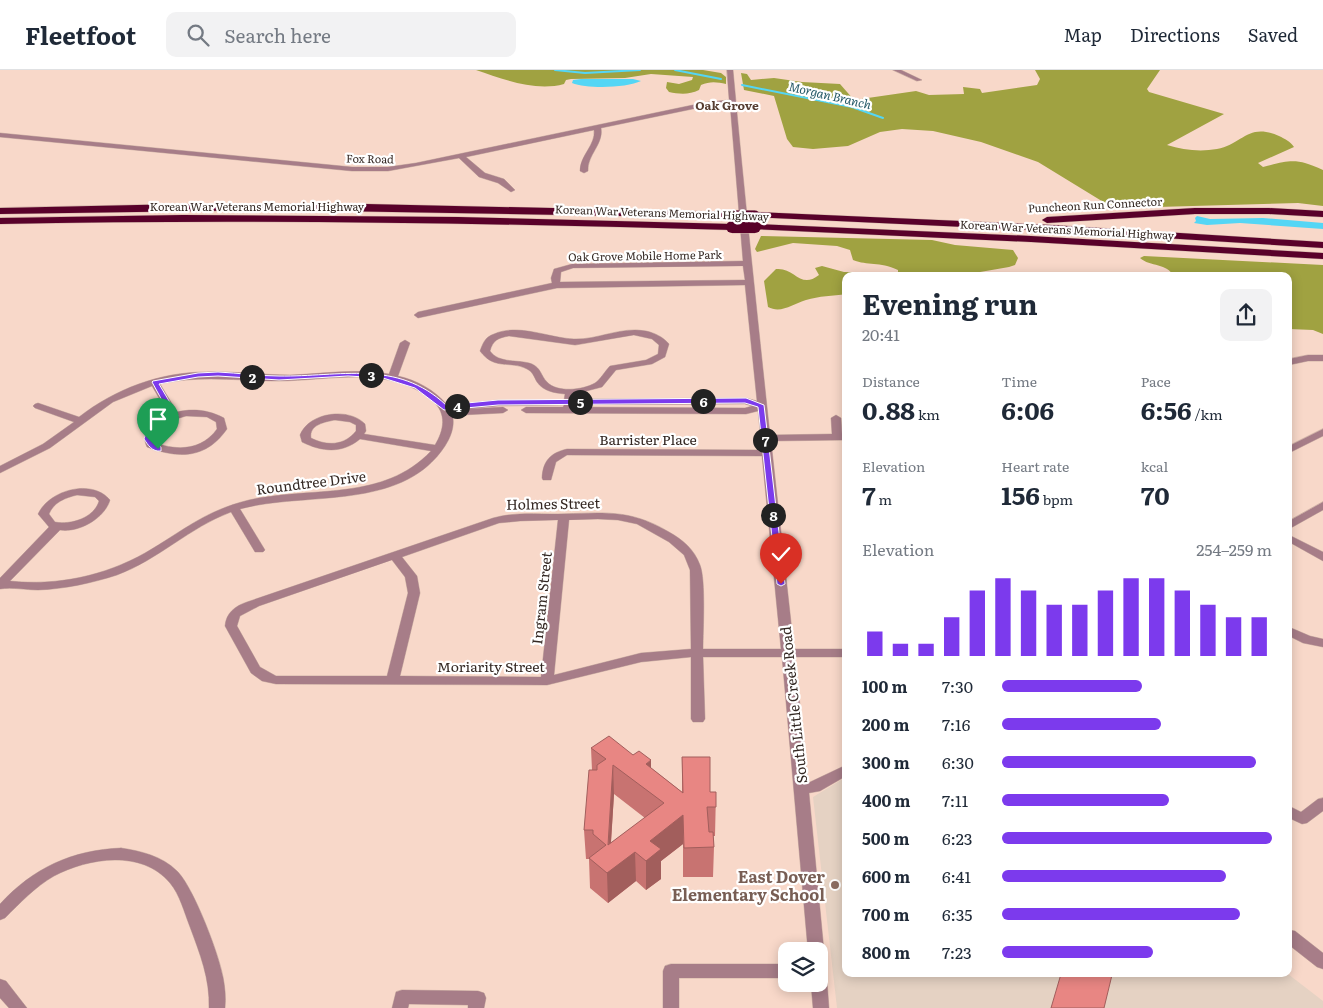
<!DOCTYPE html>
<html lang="en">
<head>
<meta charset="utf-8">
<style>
  body { margin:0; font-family:Literata,serif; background:#f2f2f3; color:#1f2937; height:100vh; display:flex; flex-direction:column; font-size:19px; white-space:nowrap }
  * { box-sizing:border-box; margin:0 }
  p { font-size:16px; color:#747a83 }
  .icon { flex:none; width:28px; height:28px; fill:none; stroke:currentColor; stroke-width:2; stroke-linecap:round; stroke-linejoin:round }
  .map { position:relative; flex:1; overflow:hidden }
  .drawer { position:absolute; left:842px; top:202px; width:450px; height:705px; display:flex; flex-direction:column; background:#fff; border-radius:10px; box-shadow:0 2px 12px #0003 }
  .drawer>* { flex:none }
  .controls { position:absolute; left:778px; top:872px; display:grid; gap:10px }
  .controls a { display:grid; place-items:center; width:50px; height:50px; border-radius:10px; background:#fff; box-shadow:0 2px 12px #0003; font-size:25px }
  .pin { position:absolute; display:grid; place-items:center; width:42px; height:42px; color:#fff; margin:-51px -21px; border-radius:50% 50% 50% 0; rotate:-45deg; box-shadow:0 0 5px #0007 }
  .pin .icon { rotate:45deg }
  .km { position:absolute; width:25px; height:25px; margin:-12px; border-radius:50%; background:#222; color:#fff; font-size:14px; line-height:25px; text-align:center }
  .round { display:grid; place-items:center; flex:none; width:52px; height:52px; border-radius:10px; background:#f2f2f3 }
  .overview { display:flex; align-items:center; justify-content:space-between; height:85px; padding:0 20px }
  h1 { font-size:28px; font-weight:700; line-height:38px }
  .stats { display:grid; grid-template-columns:repeat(3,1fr); gap:8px; height:85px; padding:5px 20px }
  .stats div { display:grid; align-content:center }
  .stats b { font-size:25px; font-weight:700 }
  .stats small { font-size:14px; font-weight:400 }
  .stats p { font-size:14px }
  .chart { height:140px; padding:10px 20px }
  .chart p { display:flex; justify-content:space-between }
  .chart svg { width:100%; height:90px; margin-top:5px; stroke:#7c3aed; stroke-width:6 }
  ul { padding:0 20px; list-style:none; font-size:16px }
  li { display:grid; grid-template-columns:80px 60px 1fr; align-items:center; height:38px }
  li i { height:12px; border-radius:6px; background:#7c3aed }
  header { display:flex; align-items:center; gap:30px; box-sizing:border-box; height:70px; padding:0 25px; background:#fff; border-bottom:1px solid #e0e1e3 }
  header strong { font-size:24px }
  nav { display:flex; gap:28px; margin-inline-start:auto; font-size:18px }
  .search { width:350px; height:45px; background:#f2f2f3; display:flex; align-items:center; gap:12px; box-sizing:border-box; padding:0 18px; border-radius:10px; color:#747a83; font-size:19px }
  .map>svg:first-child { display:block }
  .education { fill:#e5d2c3 }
  .forest { fill:#a0a241 }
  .water { fill:#54d6f5 }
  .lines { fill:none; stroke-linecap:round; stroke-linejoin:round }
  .stream { stroke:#54d6f5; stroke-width:2 }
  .minor-casing { stroke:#d1b5a8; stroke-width:1 }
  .highway-casing { stroke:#d1b5a8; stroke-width:1 }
  .minor { fill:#a77d88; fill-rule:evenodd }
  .highway { fill:#59012a; fill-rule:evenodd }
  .highway-bridge-far1-casing { stroke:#d1b5a8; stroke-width:10; stroke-linecap:butt }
  .highway-bridge-casing { stroke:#d1b5a8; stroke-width:13; stroke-linecap:butt }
  .highway-bridge-far1 { stroke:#59012a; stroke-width:9 }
  .highway-bridge { stroke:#59012a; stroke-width:12 }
  .wall { fill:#c87371; fill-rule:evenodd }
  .shaded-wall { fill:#a25e5c }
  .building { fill:#e88683; stroke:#a25e5c; fill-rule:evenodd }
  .route { fill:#7c3aed; stroke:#fff }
  .education-dot { fill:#8d6e63; stroke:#fff; stroke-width:2 }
  .labels { text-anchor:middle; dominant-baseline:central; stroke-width:4.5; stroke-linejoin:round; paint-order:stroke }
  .far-street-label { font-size:11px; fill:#342823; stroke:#fff }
  .far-water-label { font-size:12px; font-style:italic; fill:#235866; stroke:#fff }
  .far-neighbourhood-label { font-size:12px; font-weight:bold; fill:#563d31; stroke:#fff }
  .street-label { font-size:14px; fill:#342823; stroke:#fff }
  .near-education-label { font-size:16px; font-weight:bold; fill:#785e54; stroke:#fff; text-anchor:end }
</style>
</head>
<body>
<header>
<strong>Fleetfoot</strong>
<div class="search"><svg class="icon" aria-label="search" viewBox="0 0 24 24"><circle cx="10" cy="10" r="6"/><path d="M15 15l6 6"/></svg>Search here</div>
<nav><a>Map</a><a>Directions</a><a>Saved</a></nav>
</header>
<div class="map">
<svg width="1323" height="938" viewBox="0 0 1323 938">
  <rect width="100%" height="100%" fill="#f8d8c9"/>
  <polygon class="education" points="846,707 846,904 1288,904 1323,931 1323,938 837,938 813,727"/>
  <g class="forest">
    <path d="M476 0H703L721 3 726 7V14C717 12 710 11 701 15L699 20C689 25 679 24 669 22L666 18 667 12 679 14 692 10 693 7 651 4 625 8 571 9 566 10 564 14C535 22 503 9 476 0Z"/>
    <path d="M1035 0H1160L1147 19 1149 22 1224 44 1167 75C1183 80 1200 82 1217 79 1243 74 1248 52 1279 66 1285 69 1290 71 1294 77L1258 93 1263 97C1291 90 1296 88 1323 100V136L1298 133 1122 138 1105 133 1038 92 981 72 933 61 902 59 880 62 848 76 813 79 793 77 787 69 774 26 744 20 741 3 747 4 751 10 774 8 802 12 840 14 854 30 916 21 929 25 964 24 963 17 980 19 982 23 1037 15 1040 9Z"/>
    <path d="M761 166 932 170 955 175 1013 180 1018 188 1015 195 1009 197 957 206H846V224C833 226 819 226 806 230 793 234 781 244 768 237L764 211 776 199C795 197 800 220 819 205L815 198 822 196 844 202 898 203V200C879 191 868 196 853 190L850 180 837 176 793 173 757 182 755 179Z"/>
    <path d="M1144 186 1323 195V264L1313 260 1289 259V206H1173C1168 193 1150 197 1140 188Z"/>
  </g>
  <g class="water">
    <path d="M581 9H633L641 11C627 18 587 19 572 13L573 10Z"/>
    <polygon points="1197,146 1210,149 1263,148 1323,153 1323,159 1240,153 1207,155 1194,153 1196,151 1195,148"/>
  </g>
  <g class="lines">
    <g class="stream">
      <polyline points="555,0 585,3 640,0"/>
      <polyline points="675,0 721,9"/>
      <polyline points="742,15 852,37 883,48"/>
    </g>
    <defs>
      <g id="minor">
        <path d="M727 0H733C744 121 757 243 770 365L832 364 831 348 836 345 841 348 842 364H846V370L771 371 794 579H846V587H795L808 713 846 695V706L820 721 809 723 824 881 822 886 819 887V881H808L782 587H703L705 649 703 652H693L691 649V587L641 592 547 615 276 614 262 611 251 603 225 556C226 543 235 536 247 532L493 448C514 442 536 444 558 444 602 443 629 438 669 462 683 470 694 479 700 495 706 510 703 560 703 579H781L762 386 567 385 556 392 551 410H543L542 408C543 391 550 383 567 379L762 380 758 341 746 344 526 343 521 340 526 337H563L564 335 498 336 467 339 503 337 508 340 503 343 462 345 457 342 461 339 451 340C456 353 452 365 445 376 402 442 305 421 240 439L265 480 263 482H255L231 442C190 457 158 490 117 505 92 513 65 519 38 520 26 520 12 517 0 519V508L49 457 38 444C49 420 92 408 110 430 105 448 79 463 60 460L10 511C57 516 104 506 145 483 183 461 204 441 249 430 311 416 383 432 431 381L360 369C342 384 322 382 302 372L300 365C309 342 349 337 365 354L366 361 364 364 435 375C444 360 447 344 433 331 390 294 329 311 278 311 238 311 200 305 160 314L177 342C193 338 209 340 224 348L227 359C206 389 179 389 147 377 139 360 154 350 169 345L152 316 113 332 50 378 0 403V396L43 374 74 352 35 338 33 336 35 334 38 333 79 347C115 319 160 302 206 302 234 301 262 305 290 305 323 304 356 298 389 304L400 273 405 270 410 273 398 306C416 310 435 320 447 335L498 330H564L565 324C554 323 543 321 537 312 534 307 533 302 527 299 509 290 495 301 480 281 483 273 485 267 494 264 518 253 549 268 574 269 598 270 621 256 646 261 655 263 663 267 669 274L665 287 652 294 616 300 602 317 575 324 574 329 746 328 757 331 745 215 557 218 418 248 414 245 418 242 552 213 551 208 554 199 572 194 743 191 730 34 707 36 601 58C604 74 587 85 588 101L584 103 580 101C580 85 596 75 594 60L466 87 485 103 504 109 515 120 511 122 498 113 479 107 459 88 388 101H352L0 67V63L352 97H388L416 93 707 32 729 30ZM743 196 745 210 560 212 561 202 573 198ZM634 265 652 269 659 275 658 284 646 290 610 296C605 301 600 310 595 313 583 320 557 323 547 312 541 306 541 298 532 294 519 289 499 294 490 281 493 270 498 268 509 266L575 275ZM745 334 752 336 745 338 573 337V335ZM186 346 207 347 216 352 217 359C202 380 178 381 156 373 151 355 173 350 186 346ZM335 350 350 352 356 355V361C344 376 327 376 311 368 309 355 324 352 335 350ZM77 425 95 427 99 431C94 448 71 455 55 452L49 444C54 432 65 428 77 425ZM598 449 618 450 637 454 669 472 684 485 690 500 691 579 641 583 554 605 569 450ZM558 450 541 607 400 606 420 523 417 506 402 487 499 453 520 451ZM392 490 405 507 408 523 387 606H276L260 597 237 556 240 546 259 536Z"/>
        <polygon points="893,0 901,0 922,10 917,11"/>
        <polygon points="1308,285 1323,285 1323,291 1308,291 1289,295 1289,289"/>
        <polygon points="1323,359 1323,366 1289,383 1289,376"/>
        <polygon points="1323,432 1323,440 1289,459 1289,451"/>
        <polygon points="1289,465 1323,482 1323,491 1289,472"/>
        <polygon points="1289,557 1310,566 1323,569 1323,577 1303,573 1289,566"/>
        <polygon points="1323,728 1323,741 1307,753 1302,754 1289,748 1289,736 1301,742 1318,729"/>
        <path d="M121 778C141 781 162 786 177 801 193 816 219 884 223 907 225 917 226 928 225 938H209C210 909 200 884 190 857 184 842 180 825 170 813 142 779 88 788 54 806 35 817 20 833 5 848L0 850V834C33 798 72 780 121 778Z"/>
        <polygon points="1289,860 1295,861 1323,883 1323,899 1317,897 1289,875"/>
        <polygon points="671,894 786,894 786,908 679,908 679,938 663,938 663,901 665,896"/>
        <polygon points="819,904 825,906 827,911 829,938 813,938 811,914 819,914"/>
        <polygon points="0,909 6,911 27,938 9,938 0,928"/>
        <polygon points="402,920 478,921 484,923 486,928 484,938 468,938 468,935 409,934 408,938 392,938 396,922"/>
      </g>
      <g id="highway">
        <polygon points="183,134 366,134 733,142 738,145 733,148 275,140 0,144 0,138"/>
        <polygon points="1195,138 1269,138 1323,141 1323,147 1269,144 1195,144 1047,153 1042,150 1047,147"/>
        <polygon points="755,142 1052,155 1323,172 1323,178 1052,161 751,147 750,145 751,143"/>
        <path d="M183 145 458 147 732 154 737 157 732 160C488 153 244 149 0 154V148Z"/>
        <polygon points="755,154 1031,166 1323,183 1323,189 1031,172 751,159 750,157 751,155"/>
      </g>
    </defs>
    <use href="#minor" class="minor-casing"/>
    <use href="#highway" class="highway-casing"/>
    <use href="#minor" class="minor"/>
    <use href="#highway" class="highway"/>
    <defs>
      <polyline id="highway-bridge-far1" points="733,145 755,145"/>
      <polyline id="highway-bridge" points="732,157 755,157"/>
    </defs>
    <use href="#highway-bridge-far1" class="highway-bridge-far1-casing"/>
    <use href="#highway-bridge" class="highway-bridge-casing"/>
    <use href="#highway-bridge-far1" class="highway-bridge-far1"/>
    <use href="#highway-bridge" class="highway-bridge"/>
  </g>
  <path class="wall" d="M591 678 651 698 682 722V687L710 722H716L715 766H713L714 777 713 807H683V774L661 791V809L646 820 636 811 608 833 590 818 589 789H586L584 760 592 700ZM614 724 645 748 611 773Z"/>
  <g class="shaded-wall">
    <polygon points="651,690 651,719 646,694"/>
    <polygon points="613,695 614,724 609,801 635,782 636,811 608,833 607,803"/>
    <polygon points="683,745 683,774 661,791 661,809 646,820 646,791 650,771"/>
  </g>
  <g class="building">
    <path d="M609 666 633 685 639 681 651 690 646 694 683 723 682 687H710V722H716V737H707L709 762H713L714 777 684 778 683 745 650 771 661 779 646 791 635 782 607 803 589 788 606 775 593 764V760H584L589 700H597V695L606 689 591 678ZM613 695 664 733 608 775Z"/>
    <polygon points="1061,904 1108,904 1112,905 1104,938 1051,938"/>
  </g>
  <path class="route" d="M218 302C239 303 259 306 279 306 340 307 397 289 446 335L498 330 746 328 764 335 785 514 781 516 777 514 758 337 745 333 498 335 444 340 415 318 383 308 348 306 279 310 218 306 198 307 159 314 178 346C168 354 136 362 161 377V381C152 382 148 375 144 369 147 355 159 351 170 345L152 312 153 311 198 303Z"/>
  <circle class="education-dot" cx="835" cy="815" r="5"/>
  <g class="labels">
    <g class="far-street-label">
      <text transform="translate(370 88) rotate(1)">Fox Road</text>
      <text transform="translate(1095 134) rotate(-3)">Puncheon Run Connector</text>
      <text x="257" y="136">Korean War Veterans Memorial Highway</text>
      <text transform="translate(662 142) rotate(2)">Korean War Veterans Memorial Highway</text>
      <text transform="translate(1067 159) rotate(3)">Korean War Veterans Memorial Highway</text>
      <text transform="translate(645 185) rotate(-1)">Oak Grove Mobile Home Park</text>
    </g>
    <g class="far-water-label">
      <text transform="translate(830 25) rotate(13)">Morgan Branch</text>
    </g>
    <g class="far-neighbourhood-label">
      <text x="727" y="35">Oak Grove</text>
    </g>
    <g class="street-label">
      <text x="648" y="369">Barrister Place</text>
      <text transform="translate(311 412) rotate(-7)">Roundtree Drive</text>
      <text transform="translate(553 433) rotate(-1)">Holmes Street</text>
      <text transform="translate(541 528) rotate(-84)">Ingram Street</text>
      <text x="491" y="596">Moriarity Street</text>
      <text transform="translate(793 635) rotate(-96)">South Little Creek Road</text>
    </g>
    <g class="near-education-label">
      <text x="825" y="806">East Dover<tspan x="825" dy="18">Elementary School</tspan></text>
    </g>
  </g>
</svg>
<div class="controls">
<a><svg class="icon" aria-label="layers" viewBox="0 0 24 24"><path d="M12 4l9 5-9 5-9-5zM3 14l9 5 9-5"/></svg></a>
</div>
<div class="pin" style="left:158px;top:379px;background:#1e9e55"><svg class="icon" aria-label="arrive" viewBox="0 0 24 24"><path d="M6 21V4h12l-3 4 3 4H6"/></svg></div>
<div class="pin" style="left:781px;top:514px;background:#d93025"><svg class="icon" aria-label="check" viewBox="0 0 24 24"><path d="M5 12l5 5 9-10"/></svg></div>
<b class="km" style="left:252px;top:307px">2</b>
<b class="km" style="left:371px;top:305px">3</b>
<b class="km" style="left:457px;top:336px">4</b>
<b class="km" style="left:580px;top:332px">5</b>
<b class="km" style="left:703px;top:331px">6</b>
<b class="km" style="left:765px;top:370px">7</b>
<b class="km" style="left:773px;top:445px">8</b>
<section class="drawer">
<div class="overview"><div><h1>Evening run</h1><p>20:41</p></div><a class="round"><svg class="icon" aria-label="share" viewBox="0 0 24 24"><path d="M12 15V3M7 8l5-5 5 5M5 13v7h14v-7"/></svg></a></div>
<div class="stats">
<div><p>Distance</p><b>0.88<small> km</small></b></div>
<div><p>Time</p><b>6:06</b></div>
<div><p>Pace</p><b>6:56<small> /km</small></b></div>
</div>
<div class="stats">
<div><p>Elevation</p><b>7<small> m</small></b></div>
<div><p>Heart rate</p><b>156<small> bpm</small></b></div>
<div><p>kcal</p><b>70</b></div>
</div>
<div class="chart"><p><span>Elevation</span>254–259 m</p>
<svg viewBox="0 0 160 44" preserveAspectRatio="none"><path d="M5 44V32M15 44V38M25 44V38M35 44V25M45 44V12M55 44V6M65 44V12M75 44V19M85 44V19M95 44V12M105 44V6M115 44V6M125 44V12M135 44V19M145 44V25M155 44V25"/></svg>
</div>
<ul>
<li><b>100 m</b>7:30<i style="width:52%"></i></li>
<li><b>200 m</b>7:16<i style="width:59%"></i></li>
<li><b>300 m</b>6:30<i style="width:94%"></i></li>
<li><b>400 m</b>7:11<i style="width:62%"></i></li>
<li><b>500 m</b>6:23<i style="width:100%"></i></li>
<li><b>600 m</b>6:41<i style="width:83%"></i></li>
<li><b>700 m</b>6:35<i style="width:88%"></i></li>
<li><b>800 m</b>7:23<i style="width:56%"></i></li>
</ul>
</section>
</div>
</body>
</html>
